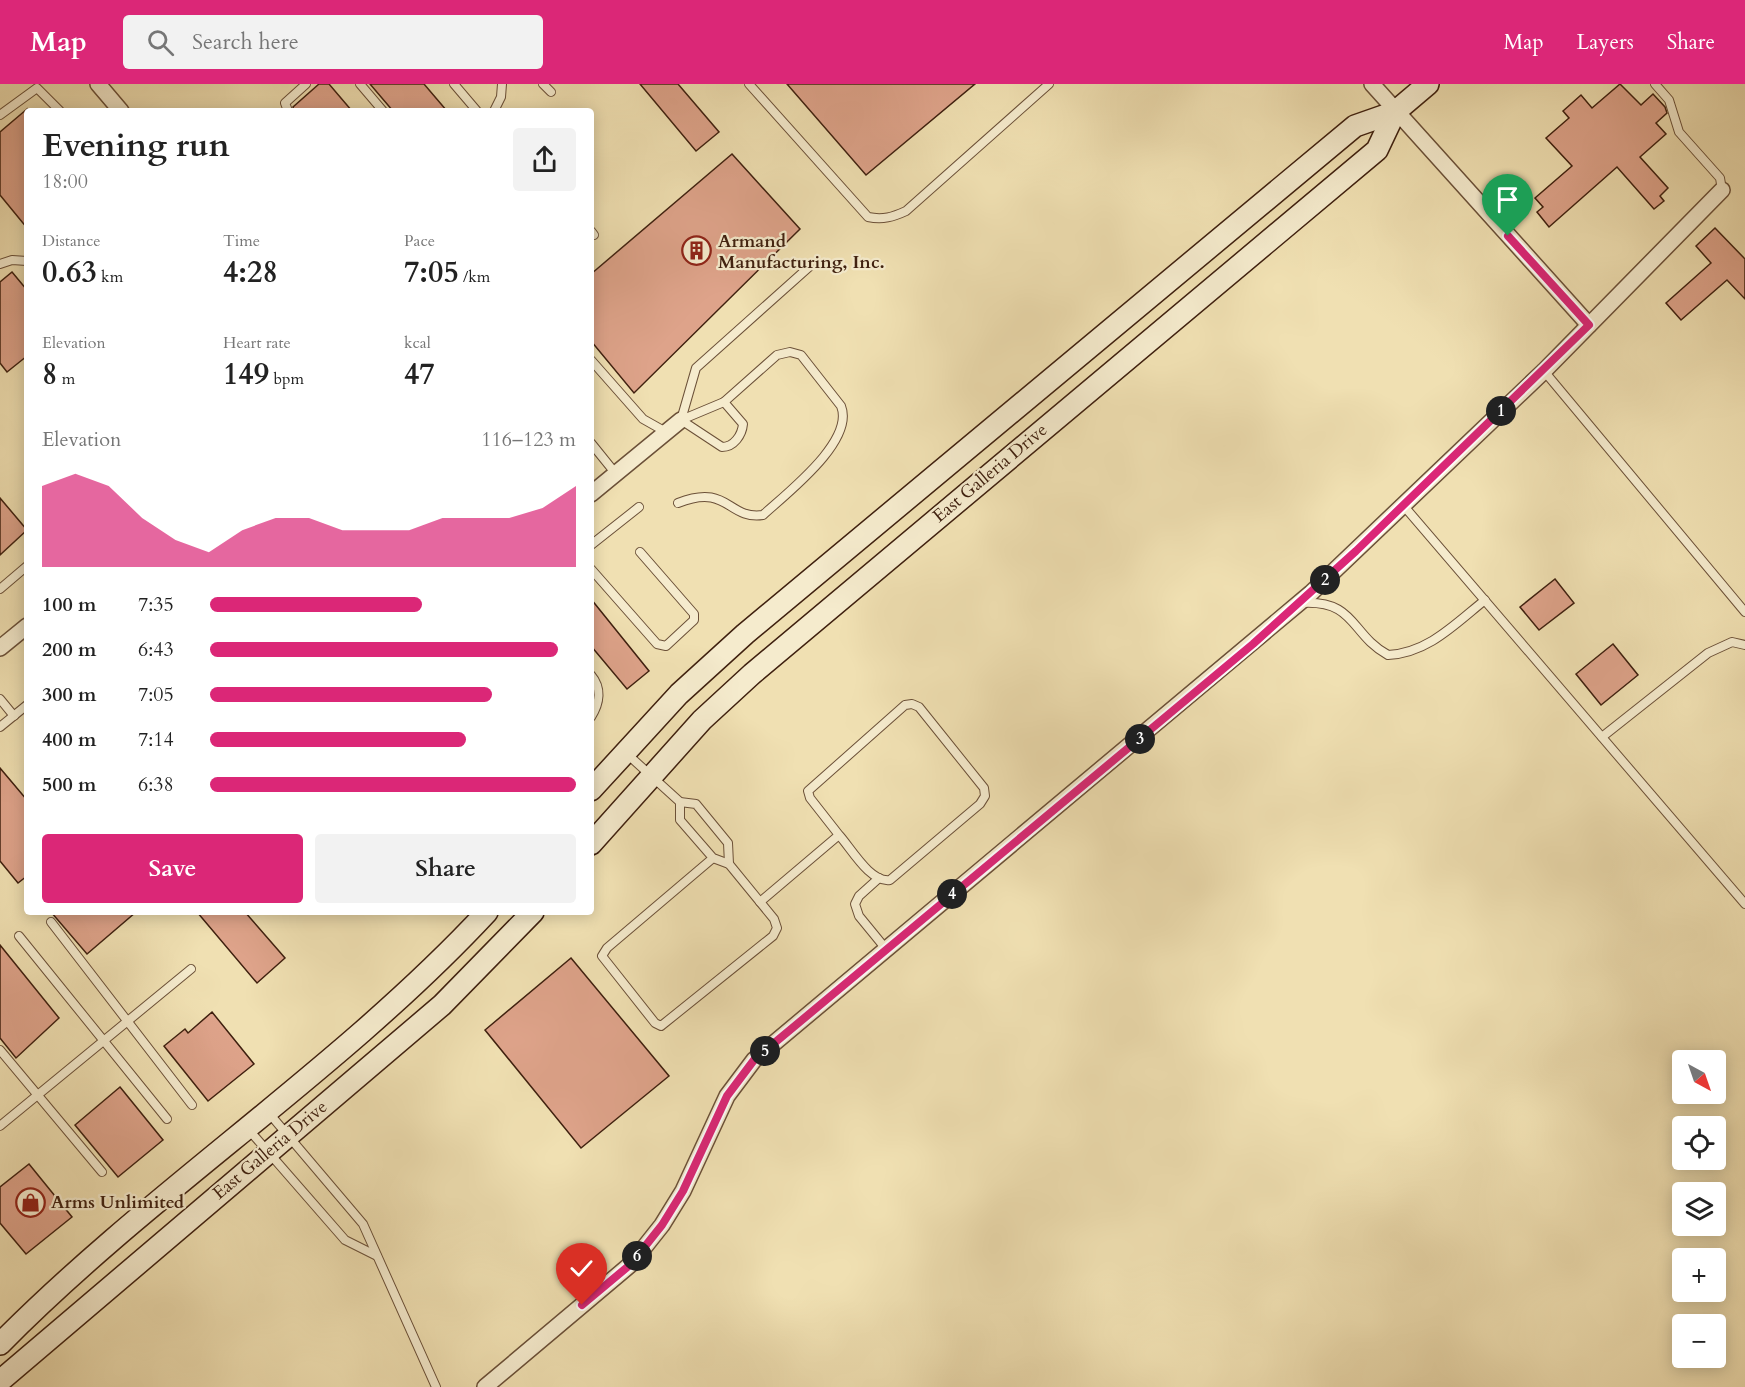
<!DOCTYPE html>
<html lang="en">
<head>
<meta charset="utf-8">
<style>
  body { margin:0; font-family:Cardo,serif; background:#f2f2f2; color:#222; height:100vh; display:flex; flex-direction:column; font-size:22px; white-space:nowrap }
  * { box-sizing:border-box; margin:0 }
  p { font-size:20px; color:#767676 }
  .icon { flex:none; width:33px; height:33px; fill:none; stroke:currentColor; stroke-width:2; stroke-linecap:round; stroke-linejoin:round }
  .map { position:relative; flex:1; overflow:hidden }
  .details { position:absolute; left:24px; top:24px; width:570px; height:807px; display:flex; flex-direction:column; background:#fff; border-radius:6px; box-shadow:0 3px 15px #0003 }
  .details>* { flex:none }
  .needle { width:39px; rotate:140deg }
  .controls { position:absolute; left:1672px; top:966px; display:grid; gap:12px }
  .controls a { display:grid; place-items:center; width:54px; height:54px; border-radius:6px; background:#fff; box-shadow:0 3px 15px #0003; font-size:30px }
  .pin { position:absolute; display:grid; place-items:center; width:51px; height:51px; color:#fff; margin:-62px -26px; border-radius:50% 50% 50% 0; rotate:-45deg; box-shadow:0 0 6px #0007 }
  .pin .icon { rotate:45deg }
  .km { position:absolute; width:30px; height:30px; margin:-15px; border-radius:50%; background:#222; color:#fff; font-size:16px; line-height:30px; text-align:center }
  .round { display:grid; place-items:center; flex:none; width:63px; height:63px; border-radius:6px; background:#f2f2f2 }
  .overview { display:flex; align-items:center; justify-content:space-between; height:102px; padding:0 18px }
  h1 { font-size:33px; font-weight:700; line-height:45px }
  .figures { display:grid; grid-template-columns:repeat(3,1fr); gap:9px; height:102px; padding:6px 18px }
  .figures div { display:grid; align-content:center }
  .figures b { font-size:30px; font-weight:700 }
  .figures small { font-size:16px; font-weight:400 }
  .figures p { font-size:16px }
  .chart { height:168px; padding:12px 18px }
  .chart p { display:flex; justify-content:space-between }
  .chart svg { width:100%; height:108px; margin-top:6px; fill:#db2777; opacity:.7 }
  .action { display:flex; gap:12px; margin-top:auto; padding:12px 18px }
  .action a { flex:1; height:69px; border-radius:6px; background:#db2777; color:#fff; font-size:24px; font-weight:700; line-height:69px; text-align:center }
  .action a+a { background:#f2f2f2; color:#222 }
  ul { padding:0 18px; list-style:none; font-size:20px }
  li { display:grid; grid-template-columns:96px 72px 1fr; align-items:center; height:45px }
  li i { height:15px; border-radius:8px; background:#db2777 }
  header { display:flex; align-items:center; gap:36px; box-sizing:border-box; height:84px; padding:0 30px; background:#db2777; color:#fff }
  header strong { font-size:28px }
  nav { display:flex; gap:33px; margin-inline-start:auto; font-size:21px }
  .search { width:420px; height:54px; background:#f2f2f2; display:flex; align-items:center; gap:15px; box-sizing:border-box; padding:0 21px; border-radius:6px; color:#767676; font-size:22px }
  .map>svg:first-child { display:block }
  .building { fill:#dea38a; stroke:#3f200f; stroke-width:1.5 }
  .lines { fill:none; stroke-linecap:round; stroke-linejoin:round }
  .service-casing { stroke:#6b5038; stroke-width:10 }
  .minor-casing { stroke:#6b5038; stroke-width:18 }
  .secondary-casing { stroke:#3f200f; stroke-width:24 }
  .service { stroke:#f5ebcd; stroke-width:8 }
  .minor { stroke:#f5ebcd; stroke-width:15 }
  .secondary { stroke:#f5ebcd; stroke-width:21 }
  .route-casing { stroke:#fff; stroke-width:12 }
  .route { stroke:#db2777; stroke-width:8 }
  .labels { text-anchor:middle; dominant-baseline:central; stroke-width:4.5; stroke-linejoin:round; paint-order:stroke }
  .poi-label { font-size:18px; font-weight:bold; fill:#3f200f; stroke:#f5ebcd; text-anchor:start }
  .street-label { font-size:18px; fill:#3f200f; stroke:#f5ebcd }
</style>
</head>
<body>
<header>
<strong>Map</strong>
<div class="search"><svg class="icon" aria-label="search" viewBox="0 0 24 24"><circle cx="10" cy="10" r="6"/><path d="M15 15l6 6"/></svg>Search here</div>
<nav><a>Map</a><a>Layers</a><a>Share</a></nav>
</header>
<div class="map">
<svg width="1745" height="1303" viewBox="0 0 1745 1303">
  <rect width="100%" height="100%" fill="#f0e0b2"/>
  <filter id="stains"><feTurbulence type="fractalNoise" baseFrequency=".00333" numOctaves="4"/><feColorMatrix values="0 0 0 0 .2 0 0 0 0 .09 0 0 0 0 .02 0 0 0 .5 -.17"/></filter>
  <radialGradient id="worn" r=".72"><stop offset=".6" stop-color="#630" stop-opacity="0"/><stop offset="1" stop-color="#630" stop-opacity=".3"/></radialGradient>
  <g class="building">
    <polygon points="319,0 329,0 352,27 294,27 293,23"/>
    <polygon points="370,0 424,0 447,27 393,27"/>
    <polygon points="640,0 678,0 719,48 696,67"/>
    <polygon points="787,0 975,0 866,91"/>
    <polygon points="1620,0 1641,21 1653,10 1665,23 1667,29 1656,39 1666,50 1640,73 1668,104 1660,112 1664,117 1654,125 1617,83 1549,143 1537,128 1543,123 1535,114 1572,82 1546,54 1569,34 1563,27 1581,11 1592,24"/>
    <polygon points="27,25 27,144 0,111 0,48"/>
    <polygon points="732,70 800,145 634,309 591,257 591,190"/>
    <polygon points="1715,144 1745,175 1745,215 1727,196 1681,236 1666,219 1711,179 1696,162"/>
    <polygon points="12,188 27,206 27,272 7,288 0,279 0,198"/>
    <polygon points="0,414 27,446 0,471"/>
    <polygon points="1555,495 1574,519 1539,546 1520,523"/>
    <polygon points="591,515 649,587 627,605 591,562"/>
    <polygon points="1613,560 1638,591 1601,621 1576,590"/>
    <polygon points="0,684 27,716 27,792 18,799 0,777"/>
    <polygon points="51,828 136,828 87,870"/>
    <polygon points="197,828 245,828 285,874 257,899"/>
    <polygon points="0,861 59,934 16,974 0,954"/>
    <polygon points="571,874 669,992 581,1064 485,946"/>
    <polygon points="212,928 254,980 208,1017 164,962 185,945 188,949"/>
    <polygon points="120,1003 163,1056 118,1093 75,1041"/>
    <polygon points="29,1080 72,1133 26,1170 0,1139 0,1103"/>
  </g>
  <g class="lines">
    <defs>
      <g id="service">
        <polyline points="360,0 383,27"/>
        <polyline points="454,0 477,27"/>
        <polyline points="543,0 551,8"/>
        <path d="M749 0 868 133C883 136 893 133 906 127L1049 0"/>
        <polyline points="1655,0 1669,16 1679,48 1720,94 1722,106"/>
        <polyline points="288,27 285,19 306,0"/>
        <polyline points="494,27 501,13 502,0"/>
        <polyline points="0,31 37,4 60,27"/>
        <polyline points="591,147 594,151"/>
        <polyline points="0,180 12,176 27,177"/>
        <polyline points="591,276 643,335 666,348"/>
        <polyline points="1544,287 1745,528"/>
        <polyline points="681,336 696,284 809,183"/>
        <path d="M681 336 722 363C734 363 742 351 743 340L724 318"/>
        <polyline points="591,359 616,390"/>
        <path d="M678 419C729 399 727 436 763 431 787 409 855 357 841 322L801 271 790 268 777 271 724 318 681 336"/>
        <polyline points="1403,421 1745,820"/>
        <polyline points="591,461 639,423"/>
        <polyline points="591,485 657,560 666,562 694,536 694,530 640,468"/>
        <polyline points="0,505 27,482"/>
        <path d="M1302 519C1356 516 1350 550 1388 571 1428 569 1455 540 1485 516"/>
        <path d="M591 591C602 604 600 619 591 633"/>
        <polyline points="0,615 14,632"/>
        <polyline points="0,643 27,621"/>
        <polyline points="1602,653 1708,569 1732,558 1745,561"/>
        <polyline points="626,669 680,718 696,720 728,759 729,780"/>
        <polyline points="680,718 680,736 713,774 729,780 774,835 777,844 773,852 661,942 655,939 602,872 607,864 713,774"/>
        <polyline points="879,794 859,812 855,820 859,832 886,865"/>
        <path d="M760 818 839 751C851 764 870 799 890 796L980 720 985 712 984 704 919 623 912 620 905 621 808 707 810 714 839 751"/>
        <polyline points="51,838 192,1021"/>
        <polyline points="19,852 167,1035"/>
        <polyline points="0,966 102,1088"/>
        <polyline points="268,1028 363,1140 436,1303"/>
        <polyline points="0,1042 191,885"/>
        <polyline points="249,1046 345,1156 377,1172"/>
      </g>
      <g id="minor">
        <polyline points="98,0 121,27"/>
        <polyline points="1372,0 1589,241"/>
        <polyline points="591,410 681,336"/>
        <polyline points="0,564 27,542"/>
        <polyline points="485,1303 631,1180 662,1141 683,1107 727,1012 754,976 1311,509 1544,287 1722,106"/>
      </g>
      <g id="secondary">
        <polyline points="591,706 679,610 745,550 1355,42 1395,28 1428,0"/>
        <polyline points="591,760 702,636 752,590 1377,66 1395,28"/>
        <path d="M0 1260C152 1106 339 987 487 828"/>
        <polyline points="0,1297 442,921 533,828"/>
      </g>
    </defs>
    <use href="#service" class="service-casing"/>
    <use href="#minor" class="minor-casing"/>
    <use href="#secondary" class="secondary-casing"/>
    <use href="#service" class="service"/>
    <use href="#minor" class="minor"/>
    <use href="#secondary" class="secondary"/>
  </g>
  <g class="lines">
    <defs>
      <polyline id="route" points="582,1221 631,1180 662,1141 683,1107 727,1012 754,976 1253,560 1356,467 1589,241 1508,152"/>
    </defs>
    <use href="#route" class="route-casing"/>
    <use href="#route" class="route"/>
  </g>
  <defs>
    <symbol id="building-ring" viewBox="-11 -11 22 22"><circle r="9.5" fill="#f5ebcd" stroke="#8f2418" stroke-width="1.5"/><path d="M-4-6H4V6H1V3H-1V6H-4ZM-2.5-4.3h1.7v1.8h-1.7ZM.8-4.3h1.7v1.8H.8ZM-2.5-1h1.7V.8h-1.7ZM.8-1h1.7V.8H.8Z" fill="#8f2418"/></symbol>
    <symbol id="shop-ring" viewBox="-11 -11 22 22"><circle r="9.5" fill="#f5ebcd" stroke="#8f2418" stroke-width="1.5"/><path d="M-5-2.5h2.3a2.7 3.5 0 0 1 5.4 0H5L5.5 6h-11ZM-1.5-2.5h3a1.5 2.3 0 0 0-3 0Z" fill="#8f2418"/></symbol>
  </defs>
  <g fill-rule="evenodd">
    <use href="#building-ring" x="680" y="150" width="33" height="33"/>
    <use href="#shop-ring" x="14" y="1102" width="33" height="33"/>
  </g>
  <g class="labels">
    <g class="poi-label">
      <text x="718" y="157">Armand<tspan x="718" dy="21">Manufacturing, Inc.</tspan></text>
      <text x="51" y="1118">Arms Unlimited</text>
    </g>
    <g class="street-label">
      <text transform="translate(990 389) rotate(-40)">East Galleria Drive</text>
      <text transform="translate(270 1066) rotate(-40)">East Galleria Drive</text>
    </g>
  </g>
  <rect width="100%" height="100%" filter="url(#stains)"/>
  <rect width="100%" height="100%" fill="url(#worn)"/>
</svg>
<div class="controls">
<a><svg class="needle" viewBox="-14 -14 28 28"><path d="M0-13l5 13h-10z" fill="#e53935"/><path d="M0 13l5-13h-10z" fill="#767676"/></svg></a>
<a><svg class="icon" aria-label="locate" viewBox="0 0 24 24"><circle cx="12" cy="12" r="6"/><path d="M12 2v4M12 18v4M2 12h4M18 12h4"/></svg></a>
<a><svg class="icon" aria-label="layers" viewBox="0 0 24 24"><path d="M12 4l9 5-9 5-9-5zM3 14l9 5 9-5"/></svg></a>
<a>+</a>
<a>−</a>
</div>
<div class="pin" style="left:1508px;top:152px;background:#1e9e55"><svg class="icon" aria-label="arrive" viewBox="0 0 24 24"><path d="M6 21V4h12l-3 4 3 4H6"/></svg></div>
<div class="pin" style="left:582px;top:1221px;background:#d93025"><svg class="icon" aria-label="check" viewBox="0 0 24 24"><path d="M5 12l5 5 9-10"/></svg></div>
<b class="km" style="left:1501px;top:327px">1</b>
<b class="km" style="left:1325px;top:496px">2</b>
<b class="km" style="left:1140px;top:655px">3</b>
<b class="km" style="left:952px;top:810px">4</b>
<b class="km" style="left:765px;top:967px">5</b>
<b class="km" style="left:637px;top:1172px">6</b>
<section class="details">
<div class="overview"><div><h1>Evening run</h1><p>18:00</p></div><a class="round"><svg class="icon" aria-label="share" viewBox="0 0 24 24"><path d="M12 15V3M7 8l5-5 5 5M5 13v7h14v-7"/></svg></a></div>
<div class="figures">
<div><p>Distance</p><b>0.63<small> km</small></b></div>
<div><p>Time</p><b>4:28</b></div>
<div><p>Pace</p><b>7:05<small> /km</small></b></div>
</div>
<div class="figures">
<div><p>Elevation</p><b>8<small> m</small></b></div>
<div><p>Heart rate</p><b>149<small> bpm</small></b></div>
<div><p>kcal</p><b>47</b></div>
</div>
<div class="chart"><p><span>Elevation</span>116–123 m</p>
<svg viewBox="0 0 160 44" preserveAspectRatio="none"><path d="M0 44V11L10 6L20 11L30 24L40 33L50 38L60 29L70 24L80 24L90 29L100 29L110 29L120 24L130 24L140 24L150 20L160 11V44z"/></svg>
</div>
<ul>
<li><b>100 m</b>7:35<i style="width:58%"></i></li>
<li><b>200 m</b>6:43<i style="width:95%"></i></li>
<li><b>300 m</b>7:05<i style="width:77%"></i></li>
<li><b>400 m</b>7:14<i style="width:70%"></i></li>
<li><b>500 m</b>6:38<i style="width:100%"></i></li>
</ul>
<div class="action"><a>Save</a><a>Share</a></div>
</section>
</div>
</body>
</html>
